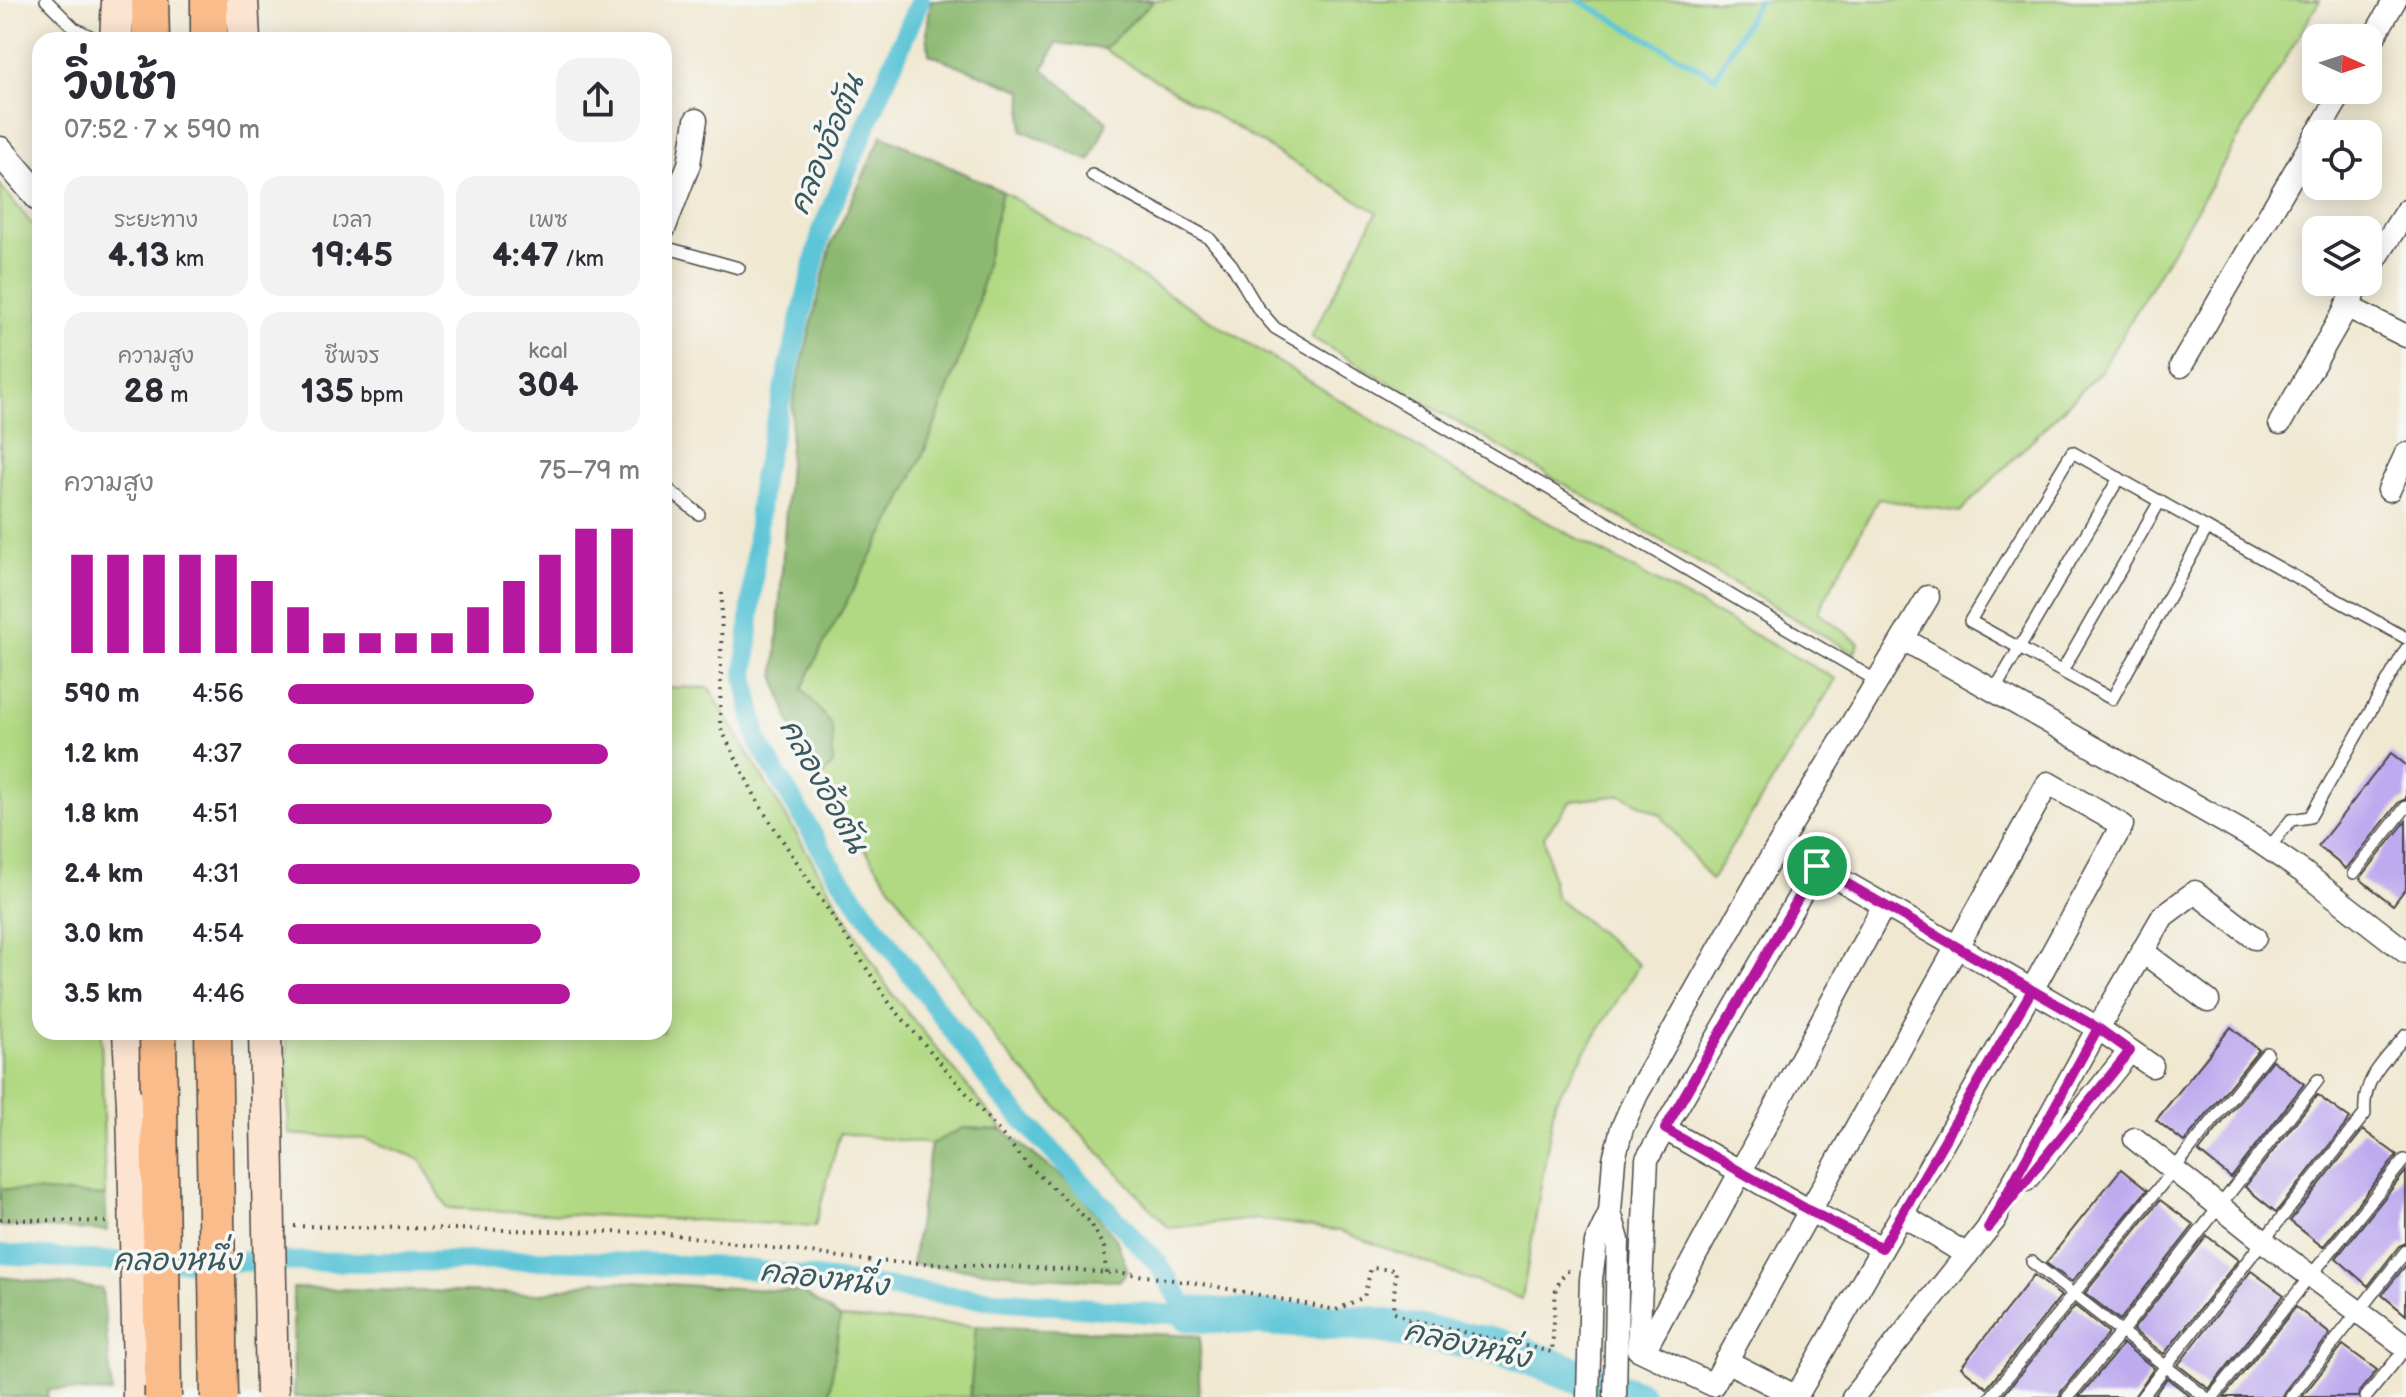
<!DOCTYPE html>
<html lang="th">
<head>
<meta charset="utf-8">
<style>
  body { margin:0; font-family:"Balsamiq Sans","Playpen Sans Thai",sans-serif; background:#f2f2f3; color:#2b2b33; height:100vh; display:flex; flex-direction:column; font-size:30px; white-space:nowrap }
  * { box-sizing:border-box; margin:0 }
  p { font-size:26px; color:#7c7c81 }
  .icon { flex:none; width:44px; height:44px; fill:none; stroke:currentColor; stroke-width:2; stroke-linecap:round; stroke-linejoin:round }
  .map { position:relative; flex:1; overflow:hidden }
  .sheet { position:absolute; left:32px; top:32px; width:640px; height:1008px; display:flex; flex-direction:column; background:#fff; border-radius:24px; box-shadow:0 4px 20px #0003 }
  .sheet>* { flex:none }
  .needle { width:52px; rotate:93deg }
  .buttons { position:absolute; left:2302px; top:24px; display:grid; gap:16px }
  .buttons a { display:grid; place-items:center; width:80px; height:80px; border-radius:16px; background:#fff; box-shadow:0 4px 20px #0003; font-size:40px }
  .pin { position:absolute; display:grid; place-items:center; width:68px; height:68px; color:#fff; margin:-34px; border:4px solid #fff; border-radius:50%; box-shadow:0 2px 8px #0007 }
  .round { display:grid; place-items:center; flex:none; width:84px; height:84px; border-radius:24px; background:#f2f2f3 }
  .head { display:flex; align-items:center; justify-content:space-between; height:136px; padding:0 32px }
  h1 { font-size:44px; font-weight:700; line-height:60px }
  .figures { display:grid; grid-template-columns:repeat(3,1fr); gap:12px; height:136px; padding:8px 32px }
  .figures div { display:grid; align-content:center; border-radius:20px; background:#f2f2f3; text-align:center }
  .figures b { font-size:34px; font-weight:700 }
  .figures small { font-size:22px; font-weight:400 }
  .figures p { font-size:22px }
  .chart { height:224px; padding:16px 32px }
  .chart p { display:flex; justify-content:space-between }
  .chart svg { width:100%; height:144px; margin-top:8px; stroke:#b5179e; stroke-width:6 }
  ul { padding:0 32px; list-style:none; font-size:26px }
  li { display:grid; grid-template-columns:128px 96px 1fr; align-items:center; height:60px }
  li i { height:20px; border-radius:10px; background:#b5179e }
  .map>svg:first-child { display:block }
  .green { fill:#b1d983; stroke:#6e8257; stroke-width:2 }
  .forest { fill:#8cb971; stroke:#5c724e; stroke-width:2 }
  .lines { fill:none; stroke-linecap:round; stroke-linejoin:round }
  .stream { stroke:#5cc5d7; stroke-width:6 }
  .canal { stroke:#5cc5d7; stroke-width:20 }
  .river { stroke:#5cc5d7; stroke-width:36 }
  .building { fill:#beabef }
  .service-casing { stroke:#494744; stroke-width:14 }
  .minor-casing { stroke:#494744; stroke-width:25 }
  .tertiary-casing { stroke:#494744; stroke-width:31 }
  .secondary-casing { stroke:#494744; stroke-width:35 }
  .primary-casing { stroke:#494744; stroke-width:39 }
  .path { stroke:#494744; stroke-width:4; stroke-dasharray:2 6; stroke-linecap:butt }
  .service { stroke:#fff; stroke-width:11 }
  .minor { stroke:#fff; stroke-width:22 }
  .tertiary { stroke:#fff; stroke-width:28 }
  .secondary { stroke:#fde4d1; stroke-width:32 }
  .primary { stroke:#fabc8b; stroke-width:36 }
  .secondary-bridge-casing { stroke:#494744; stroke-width:35; stroke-linecap:butt }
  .primary-bridge-casing { stroke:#494744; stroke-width:39; stroke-linecap:butt }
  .secondary-bridge { stroke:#fde4d1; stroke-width:32 }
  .primary-bridge { stroke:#fabc8b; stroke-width:36 }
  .route-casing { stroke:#fff; stroke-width:16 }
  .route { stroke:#b5179e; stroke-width:10 }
  .labels { text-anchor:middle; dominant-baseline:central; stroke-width:7; stroke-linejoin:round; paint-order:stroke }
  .water-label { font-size:30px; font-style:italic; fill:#3a595f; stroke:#f6f6f2 }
</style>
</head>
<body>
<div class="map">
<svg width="2406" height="1397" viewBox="0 0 2406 1397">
  <rect width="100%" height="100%" fill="#f6f6f2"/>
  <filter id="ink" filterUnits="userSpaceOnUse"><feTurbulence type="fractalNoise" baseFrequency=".0125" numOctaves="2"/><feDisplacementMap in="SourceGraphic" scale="16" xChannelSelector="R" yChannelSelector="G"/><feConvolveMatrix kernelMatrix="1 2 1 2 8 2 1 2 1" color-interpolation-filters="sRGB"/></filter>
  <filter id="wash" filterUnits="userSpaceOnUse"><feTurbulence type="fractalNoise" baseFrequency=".006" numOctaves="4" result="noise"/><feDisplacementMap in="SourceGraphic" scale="32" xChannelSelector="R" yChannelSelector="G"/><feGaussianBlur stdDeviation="1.8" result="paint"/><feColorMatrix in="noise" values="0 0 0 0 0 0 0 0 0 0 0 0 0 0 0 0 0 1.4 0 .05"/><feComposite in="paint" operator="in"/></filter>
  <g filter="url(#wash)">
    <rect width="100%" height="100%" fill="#f0e8d1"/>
    <g class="green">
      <polygon points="1154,0 2320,0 2101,371 1960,512 1878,499 1818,612 1859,643 1854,653 1311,337 1377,212 1104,49"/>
      <polygon points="0,185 40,234 40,1032 101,1032 105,1196 0,1189"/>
      <polygon points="1002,191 1466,478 1836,679 1711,880 1661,815 1622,795 1571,801 1544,836 1555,896 1639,965 1555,1101 1522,1299 1340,1231 1258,1219 1169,1228 1001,1047 818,781 833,764 801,689 822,647 901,502 928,443 974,320"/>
      <polygon points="664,687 709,688 890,991 1003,1130 963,1128 931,1144 840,1133 815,1226 447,1208 420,1159 366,1139 289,1134 286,1032 664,1032"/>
      <polygon points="840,1318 976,1326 970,1397 829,1397"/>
    </g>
    <g class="forest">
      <polygon points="931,0 1154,0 1104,49 1057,43 1043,69 1107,122 1090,161 1022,130 1023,91 929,54 927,30"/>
      <polygon points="882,135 1002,191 974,320 928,443 901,502 822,647 802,689 832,725 833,764 818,781 788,718 775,678 793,399 831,245"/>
      <polygon points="963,1128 1003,1130 1076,1188 1116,1239 1128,1271 1119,1281 1057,1278 912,1264 931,1144"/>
      <polygon points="0,1189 105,1196 107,1231 0,1226"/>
      <polygon points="0,1277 102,1289 112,1393 48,1389 47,1397 0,1397"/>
      <polygon points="598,1280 802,1292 840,1318 829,1397 294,1397 293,1288 541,1294"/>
      <polygon points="976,1326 1200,1336 1199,1397 970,1397"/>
    </g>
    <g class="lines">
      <polyline class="stream" points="1578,0 1715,77 1759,0"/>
      <g class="canal">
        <polyline points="920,0 822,230 762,478 745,676 758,742 832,867 1000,1095 1159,1265 1189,1314"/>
        <polyline points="0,1254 102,1261 401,1262 559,1260 731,1267 961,1297 1160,1314 1189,1314"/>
      </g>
      <polyline class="river" points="1189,1314 1371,1324 1502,1347 1636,1397"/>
    </g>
    <g id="blocks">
      <g class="building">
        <polygon points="2391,753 2406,765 2406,799 2399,802 2346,869 2318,846"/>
        <polygon points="2406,821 2406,888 2393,905 2360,879"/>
        <polygon points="2231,1027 2259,1050 2184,1142 2156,1120"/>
        <polygon points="2272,1060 2304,1084 2231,1178 2199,1152"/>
        <polygon points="2317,1095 2350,1119 2276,1212 2245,1187"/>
        <polygon points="2363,1130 2397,1155 2323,1247 2290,1221"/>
        <polygon points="2121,1169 2147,1190 2072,1282 2046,1263"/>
        <polygon points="2406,1171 2406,1243 2399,1246 2368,1286 2336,1258"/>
        <polygon points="2160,1200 2194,1225 2120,1320 2085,1293"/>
        <polygon points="2207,1236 2238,1260 2164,1354 2133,1330"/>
        <polygon points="2406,1265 2406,1315 2382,1295"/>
        <polygon points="2251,1271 2284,1295 2209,1389 2178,1365"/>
        <polygon points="2034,1275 2061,1296 1987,1388 1961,1367"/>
        <polygon points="2075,1306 2109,1333 2061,1392 2060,1397 2002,1397"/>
        <polygon points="2296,1307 2330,1334 2284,1392 2283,1397 2224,1397"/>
        <polygon points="2123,1344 2154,1368 2134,1397 2079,1397"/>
        <polygon points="2343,1345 2377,1370 2359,1392 2358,1397 2302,1397"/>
        <polygon points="2167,1378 2191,1397 2153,1397"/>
      </g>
    </g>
  </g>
  <g filter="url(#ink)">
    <use href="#blocks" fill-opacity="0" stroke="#494744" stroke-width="2"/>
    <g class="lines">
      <defs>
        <g id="service">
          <polyline points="46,0 74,28 98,40"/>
          <polyline points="1092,175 1209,238 1232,265 1257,307 1275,328 1877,681"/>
          <polyline points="664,247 739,268"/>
          <polygon points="2072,452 2207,528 2112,699 1970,621"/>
          <polyline points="664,486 699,514"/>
          <polyline points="2207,528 2406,638"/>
          <polyline points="2062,671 2160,501"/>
          <polyline points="1994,691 2119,478"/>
          <polyline points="2269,848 2291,820 2310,817 2406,649"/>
          <polyline points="2354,873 2406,807"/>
          <polyline points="2032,1262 2205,1397"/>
          <polyline points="1991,1397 2267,1053"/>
          <polyline points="2068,1397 2122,1331 2318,1080"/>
          <path d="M2142 1397 2263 1241 2365 1114C2362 1078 2385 1061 2406 1035"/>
          <polyline points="2213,1397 2404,1160"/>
          <polyline points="2291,1397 2406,1251"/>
          <polyline points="2366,1397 2406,1348"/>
        </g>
        <g id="minor">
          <polyline points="2368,47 2395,0"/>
          <polyline points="2317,134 2343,90"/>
          <polyline points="664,229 689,164 696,120"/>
          <polyline points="2368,271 2406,211"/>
          <polyline points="2346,306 2406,336"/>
          <polyline points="2181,366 2316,135"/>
          <polyline points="2280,423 2361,282"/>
          <polyline points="2389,490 2406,454"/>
          <polyline points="1903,639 2258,841 2303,872 2406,952"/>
          <polyline points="1780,845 2098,1028 2152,1066"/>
          <polyline points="2142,951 2208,1001"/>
          <polyline points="1665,1129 1810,1211 1882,1248"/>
          <polyline points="2135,1139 2263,1241 2406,1347"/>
          <polyline points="2026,1180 2130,1051"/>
          <polyline points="1610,1212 1618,1240 1615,1397"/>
          <polyline points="1901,1214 1967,1255"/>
          <polyline points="1988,1228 2098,1028 2163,916 2195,892 2255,938"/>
          <polyline points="1644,1351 1884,905"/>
          <polyline points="1726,1361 1797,1397"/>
          <polyline points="1588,1397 1591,1279 1596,1243 1610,1212 1614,1159 1622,1128 1637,1094 1765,868 1928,597"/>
          <polyline points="1796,1397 2032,990 2122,825 2048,783 1713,1385 1638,1349 1647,1159 1817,866"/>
          <polyline points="1853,1397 1997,1217"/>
        </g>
        <polyline id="tertiary" points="0,151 40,198"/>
        <g id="secondary">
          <polyline points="242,0 244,40"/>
          <polyline points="116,40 118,0"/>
          <polyline points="129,1032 133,1105"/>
          <polyline points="265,1032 267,1121"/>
          <polyline points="139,1372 139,1397"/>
        </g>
        <g id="primary">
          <polyline points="150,0 151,40"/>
          <polyline points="209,40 209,0"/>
        </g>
      </defs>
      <use href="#service" class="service-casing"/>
      <use href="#minor" class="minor-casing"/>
      <use href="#tertiary" class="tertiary-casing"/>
      <use href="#secondary" class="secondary-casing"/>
      <use href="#primary" class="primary-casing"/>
      <g class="path">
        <polyline points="722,593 720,727 760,806 890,1004 1028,1165 1090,1222 1104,1248 1106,1273"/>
        <polyline points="0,1219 110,1222"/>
        <polyline points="294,1226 661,1233 871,1261 1079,1270 1106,1273 1117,1272 1208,1285 1336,1310 1364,1297 1371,1268 1396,1270 1393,1311 1408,1320 1552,1352 1556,1288 1565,1272 1574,1269"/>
      </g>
      <use href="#service" class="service"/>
      <use href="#minor" class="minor"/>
      <use href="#tertiary" class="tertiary"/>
      <use href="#secondary" class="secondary"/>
      <use href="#primary" class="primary"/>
      <defs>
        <g id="secondary-bridge">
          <polyline points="133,1105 139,1372"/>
          <polyline points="267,1121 272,1394"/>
        </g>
        <g id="primary-bridge">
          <polyline points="158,1032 163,1397"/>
          <polyline points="213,1032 219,1397"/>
        </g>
      </defs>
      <use href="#secondary-bridge" class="secondary-bridge-casing"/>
      <use href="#primary-bridge" class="primary-bridge-casing"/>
      <use href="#secondary-bridge" class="secondary-bridge"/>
      <use href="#primary-bridge" class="primary-bridge"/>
    </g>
  </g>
  <g class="lines" filter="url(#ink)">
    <defs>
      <path id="route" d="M1817 866 1879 902 1884 905C1955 946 2026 987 2098 1028L1988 1228 2130 1051 2098 1028 2032 990 1882 1248 1810 1211 1665 1129 1817 866"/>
    </defs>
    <use href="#route" class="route-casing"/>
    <use href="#route" class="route"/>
  </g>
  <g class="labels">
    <g class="water-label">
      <text transform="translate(827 145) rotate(-67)">คลองอ้อตัน</text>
      <text transform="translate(823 786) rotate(61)">คลองอ้อตัน</text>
      <text x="177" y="1261">คลองหนึ่ง</text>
      <text transform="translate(824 1279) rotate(7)">คลองหนึ่ง</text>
      <text transform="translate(1467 1345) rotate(13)">คลองหนึ่ง</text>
    </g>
  </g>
</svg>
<div class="buttons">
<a><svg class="needle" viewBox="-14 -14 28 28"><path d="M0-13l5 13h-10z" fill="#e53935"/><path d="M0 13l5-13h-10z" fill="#7c7c81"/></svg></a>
<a><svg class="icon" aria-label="locate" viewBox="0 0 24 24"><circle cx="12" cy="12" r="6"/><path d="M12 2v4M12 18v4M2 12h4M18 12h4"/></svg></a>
<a><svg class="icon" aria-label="layers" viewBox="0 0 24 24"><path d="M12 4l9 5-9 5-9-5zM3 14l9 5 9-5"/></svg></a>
</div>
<div class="pin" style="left:1817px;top:866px;background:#1e9e55"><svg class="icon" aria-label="arrive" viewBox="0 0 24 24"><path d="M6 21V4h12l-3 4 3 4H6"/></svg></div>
<section class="sheet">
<div class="head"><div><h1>วิ่งเช้า</h1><p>07:52 · 7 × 590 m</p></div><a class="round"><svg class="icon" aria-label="share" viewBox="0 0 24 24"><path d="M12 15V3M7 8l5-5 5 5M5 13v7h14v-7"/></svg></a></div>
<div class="figures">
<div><p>ระยะทาง</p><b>4.13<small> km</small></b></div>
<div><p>เวลา</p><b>19:45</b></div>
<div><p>เพซ</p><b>4:47<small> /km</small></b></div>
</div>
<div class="figures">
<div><p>ความสูง</p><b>28<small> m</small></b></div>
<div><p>ชีพจร</p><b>135<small> bpm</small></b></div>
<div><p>kcal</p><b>304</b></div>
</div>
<div class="chart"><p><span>ความสูง</span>75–79 m</p>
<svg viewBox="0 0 160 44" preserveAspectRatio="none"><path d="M5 44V14M15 44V14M25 44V14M35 44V14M45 44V14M55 44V22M65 44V30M75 44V38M85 44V38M95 44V38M105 44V38M115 44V30M125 44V22M135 44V14M145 44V6M155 44V6"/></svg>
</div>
<ul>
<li><b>590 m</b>4:56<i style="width:70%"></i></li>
<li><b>1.2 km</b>4:37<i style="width:91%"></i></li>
<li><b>1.8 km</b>4:51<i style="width:75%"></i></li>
<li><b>2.4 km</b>4:31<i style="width:100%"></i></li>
<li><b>3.0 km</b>4:54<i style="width:72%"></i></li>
<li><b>3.5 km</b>4:46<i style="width:80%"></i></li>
</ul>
</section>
</div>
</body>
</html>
